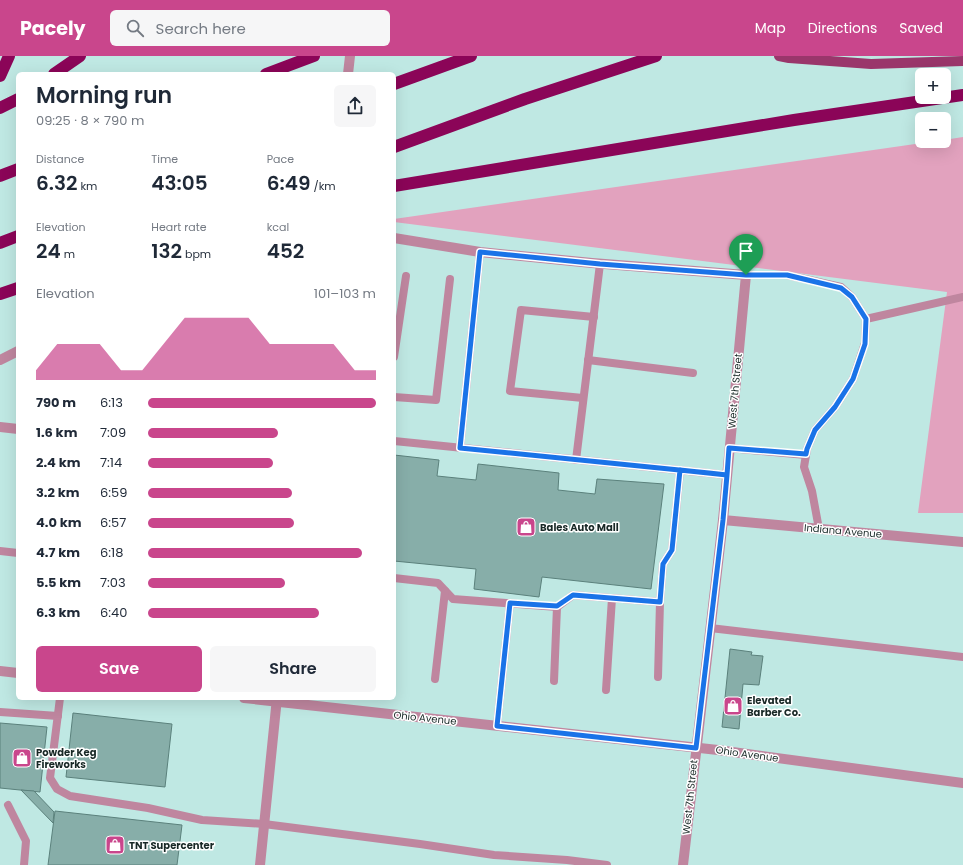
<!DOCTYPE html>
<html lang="en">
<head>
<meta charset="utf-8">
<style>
  body { margin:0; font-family:Poppins,sans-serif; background:#f6f6f7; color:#1f2937; height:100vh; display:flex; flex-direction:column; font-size:15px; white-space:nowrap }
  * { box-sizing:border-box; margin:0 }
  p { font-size:13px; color:#747a83 }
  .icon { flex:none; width:22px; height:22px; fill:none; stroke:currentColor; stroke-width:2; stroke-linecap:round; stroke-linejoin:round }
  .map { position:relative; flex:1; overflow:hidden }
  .side { position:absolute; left:16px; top:16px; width:380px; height:628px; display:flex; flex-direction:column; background:#fff; border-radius:6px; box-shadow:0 4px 16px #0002 }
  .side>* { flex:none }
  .fabs { position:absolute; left:915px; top:12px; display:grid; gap:8px }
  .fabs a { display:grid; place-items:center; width:36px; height:36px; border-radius:6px; background:#fff; box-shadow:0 4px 16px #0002; font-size:20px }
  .pin { position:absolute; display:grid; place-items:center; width:34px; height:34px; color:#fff; margin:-41px -17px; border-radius:50% 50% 50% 0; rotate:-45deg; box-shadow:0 0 4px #0007 }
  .pin .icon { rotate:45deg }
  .round { display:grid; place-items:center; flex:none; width:42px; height:42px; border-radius:6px; background:#f6f6f7 }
  .head { display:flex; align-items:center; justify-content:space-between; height:68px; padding:0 20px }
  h1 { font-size:22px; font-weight:600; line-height:30px }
  .metrics { display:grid; grid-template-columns:repeat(3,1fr); gap:6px; height:68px; padding:4px 20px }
  .metrics div { display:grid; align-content:center }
  .metrics b { font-size:20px; font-weight:600 }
  .metrics small { font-size:11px; font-weight:400 }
  .metrics p { font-size:11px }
  .chart { height:112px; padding:8px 20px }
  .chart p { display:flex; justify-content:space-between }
  .chart svg { width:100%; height:72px; margin-top:4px; fill:#c9468c; opacity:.7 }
  .cta { display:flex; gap:8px; margin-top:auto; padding:8px 20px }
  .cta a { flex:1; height:46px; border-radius:6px; background:#c9468c; color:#fff; font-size:16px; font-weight:600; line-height:46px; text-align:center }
  .cta a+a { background:#f6f6f7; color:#1f2937 }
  ul { padding:0 20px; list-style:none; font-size:13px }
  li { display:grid; grid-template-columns:64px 48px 1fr; align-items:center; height:30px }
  li i { height:10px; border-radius:5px; background:#c9468c }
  header { display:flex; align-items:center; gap:24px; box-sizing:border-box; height:56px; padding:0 20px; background:#c9468c; color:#fff }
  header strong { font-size:19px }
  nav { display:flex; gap:22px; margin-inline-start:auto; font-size:14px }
  .search { width:280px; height:36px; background:#f6f6f7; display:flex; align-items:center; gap:10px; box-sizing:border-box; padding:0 14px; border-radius:6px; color:#747a83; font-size:15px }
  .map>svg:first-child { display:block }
  .green { fill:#e2a2be }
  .building { fill:#87aea9; stroke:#5b817c }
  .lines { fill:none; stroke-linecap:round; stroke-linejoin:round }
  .service { stroke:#bf869f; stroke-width:8 }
  .minor { stroke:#bf869f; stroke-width:10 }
  .tertiary { stroke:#bf869f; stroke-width:10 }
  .primary { stroke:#9a366b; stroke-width:10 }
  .motorway { stroke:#8b0558; stroke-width:12 }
  .route-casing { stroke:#fff; stroke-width:8 }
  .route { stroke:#1a73e8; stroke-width:5 }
  .labels { text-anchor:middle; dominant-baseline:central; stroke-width:3; stroke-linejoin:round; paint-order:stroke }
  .street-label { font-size:10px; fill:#182826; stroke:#fff }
  .poi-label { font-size:10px; font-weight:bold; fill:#182826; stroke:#fff; text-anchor:start }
</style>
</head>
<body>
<header>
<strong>Pacely</strong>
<div class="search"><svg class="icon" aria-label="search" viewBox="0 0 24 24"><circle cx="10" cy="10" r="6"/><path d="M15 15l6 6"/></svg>Search here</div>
<nav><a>Map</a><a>Directions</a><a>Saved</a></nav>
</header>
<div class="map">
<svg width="963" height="809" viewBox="0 0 963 809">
  <rect width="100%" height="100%" fill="#bfe8e3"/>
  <polygon class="green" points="963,81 963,457 918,457 947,236 394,166 394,163 936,85 944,85 944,84"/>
  <g class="building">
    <polygon points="394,399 439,404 437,420 476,424 478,408 559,417 558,434 595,438 597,423 664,428 651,533 542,521 539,541 474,533 476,513 394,505"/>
    <polygon points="730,593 752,596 751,599 763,600 759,629 743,628 739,673 722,671"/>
    <polygon points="73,657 172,668 165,731 66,721"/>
    <polygon points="0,667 47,671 40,736 0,732"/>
    <polygon points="21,734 34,735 54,756 53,767"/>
    <polygon points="55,755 182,769 177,809 48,809"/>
  </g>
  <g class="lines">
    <g class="service">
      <polyline points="746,219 787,219 841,231 852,241 866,263 865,287 853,323 835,351 815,374 807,393 804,411 812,435 819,473"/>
      <polyline points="866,263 963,241"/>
      <polyline points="394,301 406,220"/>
      <polyline points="588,304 693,317"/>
      <polyline points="394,341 436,344 450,223"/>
      <polyline points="583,342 510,335 521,254 594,261"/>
      <polyline points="394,385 727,419"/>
      <polyline points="460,392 480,196"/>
      <polyline points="729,392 806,399"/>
      <polyline points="576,404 600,208"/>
      <polyline points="0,495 18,497"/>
      <polyline points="394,522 438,527 453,543 557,551 573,539 660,546 663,508 672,494 680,415"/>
      <polyline points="710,572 963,601"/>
      <polyline points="658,621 660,546"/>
      <polyline points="435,623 445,535"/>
      <polyline points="554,625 557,551"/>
      <polyline points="606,634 612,542"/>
      <polyline points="60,642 50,722 57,733 70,740 148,752 202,764 264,768 420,788 494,799 567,804 607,809"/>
      <polyline points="0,656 58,660"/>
      <polyline points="497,670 510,547"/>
      <polyline points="8,749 26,785 24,809"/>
    </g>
    <g class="minor">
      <polyline points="394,182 480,196 592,207 746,219 723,464 683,809"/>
      <polyline points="0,371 18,373"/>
      <polyline points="723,464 963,486"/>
      <polyline points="0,615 18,617"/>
      <polyline points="244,642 718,694 963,727"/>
    </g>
    <g class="tertiary">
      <polyline points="348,18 350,0"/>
      <polyline points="0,304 18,295"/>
      <polyline points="260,809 277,642"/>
    </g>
    <polyline class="primary" points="779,0 789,2 871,8 963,5"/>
    <g class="motorway">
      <polyline points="54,18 80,0"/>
      <polyline points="266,18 314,0"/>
      <polyline points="0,20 9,0"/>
      <polyline points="394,28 471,0"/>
      <polyline points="0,52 18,43"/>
      <polyline points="394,91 525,43 656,0"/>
      <polyline points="0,120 18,113"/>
      <polyline points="394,130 794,64 963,39"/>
      <polyline points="0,187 18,180"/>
      <polyline points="0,238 18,232"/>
    </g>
  </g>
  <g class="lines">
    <defs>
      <polyline id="route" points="746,219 600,208 480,196 460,392 709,417 727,419 723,464 696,692 497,670 510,547 557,550 573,539 660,546 663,508 672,494 680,414 727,419 729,392 806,398 807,393 815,374 835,351 853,323 865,288 866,263 852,241 841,232 787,219 746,219"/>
    </defs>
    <use href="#route" class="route-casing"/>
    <use href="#route" class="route"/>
  </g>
  <defs>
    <symbol id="shop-square" viewBox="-11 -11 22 22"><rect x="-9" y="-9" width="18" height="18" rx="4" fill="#c9468c" stroke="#fff"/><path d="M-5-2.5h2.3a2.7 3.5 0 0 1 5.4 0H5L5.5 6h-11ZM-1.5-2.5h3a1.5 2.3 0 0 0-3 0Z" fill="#fff"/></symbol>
  </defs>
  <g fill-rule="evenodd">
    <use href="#shop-square" x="515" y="460" width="22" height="22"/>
    <use href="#shop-square" x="722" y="639" width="22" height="22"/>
    <use href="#shop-square" x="11" y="691" width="22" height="22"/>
    <use href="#shop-square" x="104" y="778" width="22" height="22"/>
  </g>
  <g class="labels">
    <g class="street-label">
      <text transform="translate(735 335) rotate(-85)">West 7th Street</text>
      <text transform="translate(843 475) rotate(5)">Indiana Avenue</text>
      <text transform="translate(425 662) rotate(6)">Ohio Avenue</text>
      <text transform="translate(747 698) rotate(8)">Ohio Avenue</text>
      <text transform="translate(690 741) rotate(-84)">West 7th Street</text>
    </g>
    <g class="poi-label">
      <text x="540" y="471">Bales Auto Mall</text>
      <text x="747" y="644">Elevated<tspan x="747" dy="12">Barber Co.</tspan></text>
      <text x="36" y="696">Powder Keg<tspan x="36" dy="12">Fireworks</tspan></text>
      <text x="129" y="789">TNT Supercenter</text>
    </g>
  </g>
</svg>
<div class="fabs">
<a>+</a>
<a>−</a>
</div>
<div class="pin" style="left:746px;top:219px;background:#1e9e55"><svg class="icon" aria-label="arrive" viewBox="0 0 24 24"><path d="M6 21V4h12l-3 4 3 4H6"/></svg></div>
<section class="side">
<div class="head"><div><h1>Morning run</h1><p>09:25 · 8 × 790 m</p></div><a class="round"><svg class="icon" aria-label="share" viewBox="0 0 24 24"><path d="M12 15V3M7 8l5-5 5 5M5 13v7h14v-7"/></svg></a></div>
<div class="metrics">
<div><p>Distance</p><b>6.32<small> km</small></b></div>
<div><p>Time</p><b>43:05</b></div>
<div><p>Pace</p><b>6:49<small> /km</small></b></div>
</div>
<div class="metrics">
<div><p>Elevation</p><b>24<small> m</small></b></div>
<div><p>Heart rate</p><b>132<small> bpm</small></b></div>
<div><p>kcal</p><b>452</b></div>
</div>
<div class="chart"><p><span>Elevation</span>101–103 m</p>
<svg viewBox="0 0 160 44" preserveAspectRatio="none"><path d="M0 44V38L10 22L20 22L30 22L40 38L50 38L60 22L70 6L80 6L90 6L100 6L110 22L120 22L130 22L140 22L150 38L160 38V44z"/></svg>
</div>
<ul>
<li><b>790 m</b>6:13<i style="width:100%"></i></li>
<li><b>1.6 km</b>7:09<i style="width:57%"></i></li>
<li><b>2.4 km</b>7:14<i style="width:55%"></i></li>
<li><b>3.2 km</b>6:59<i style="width:63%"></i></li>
<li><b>4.0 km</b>6:57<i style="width:64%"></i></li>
<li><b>4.7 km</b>6:18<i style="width:94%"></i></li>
<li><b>5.5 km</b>7:03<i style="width:60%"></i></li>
<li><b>6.3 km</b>6:40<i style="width:75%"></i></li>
</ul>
<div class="cta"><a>Save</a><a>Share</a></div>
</section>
</div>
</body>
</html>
